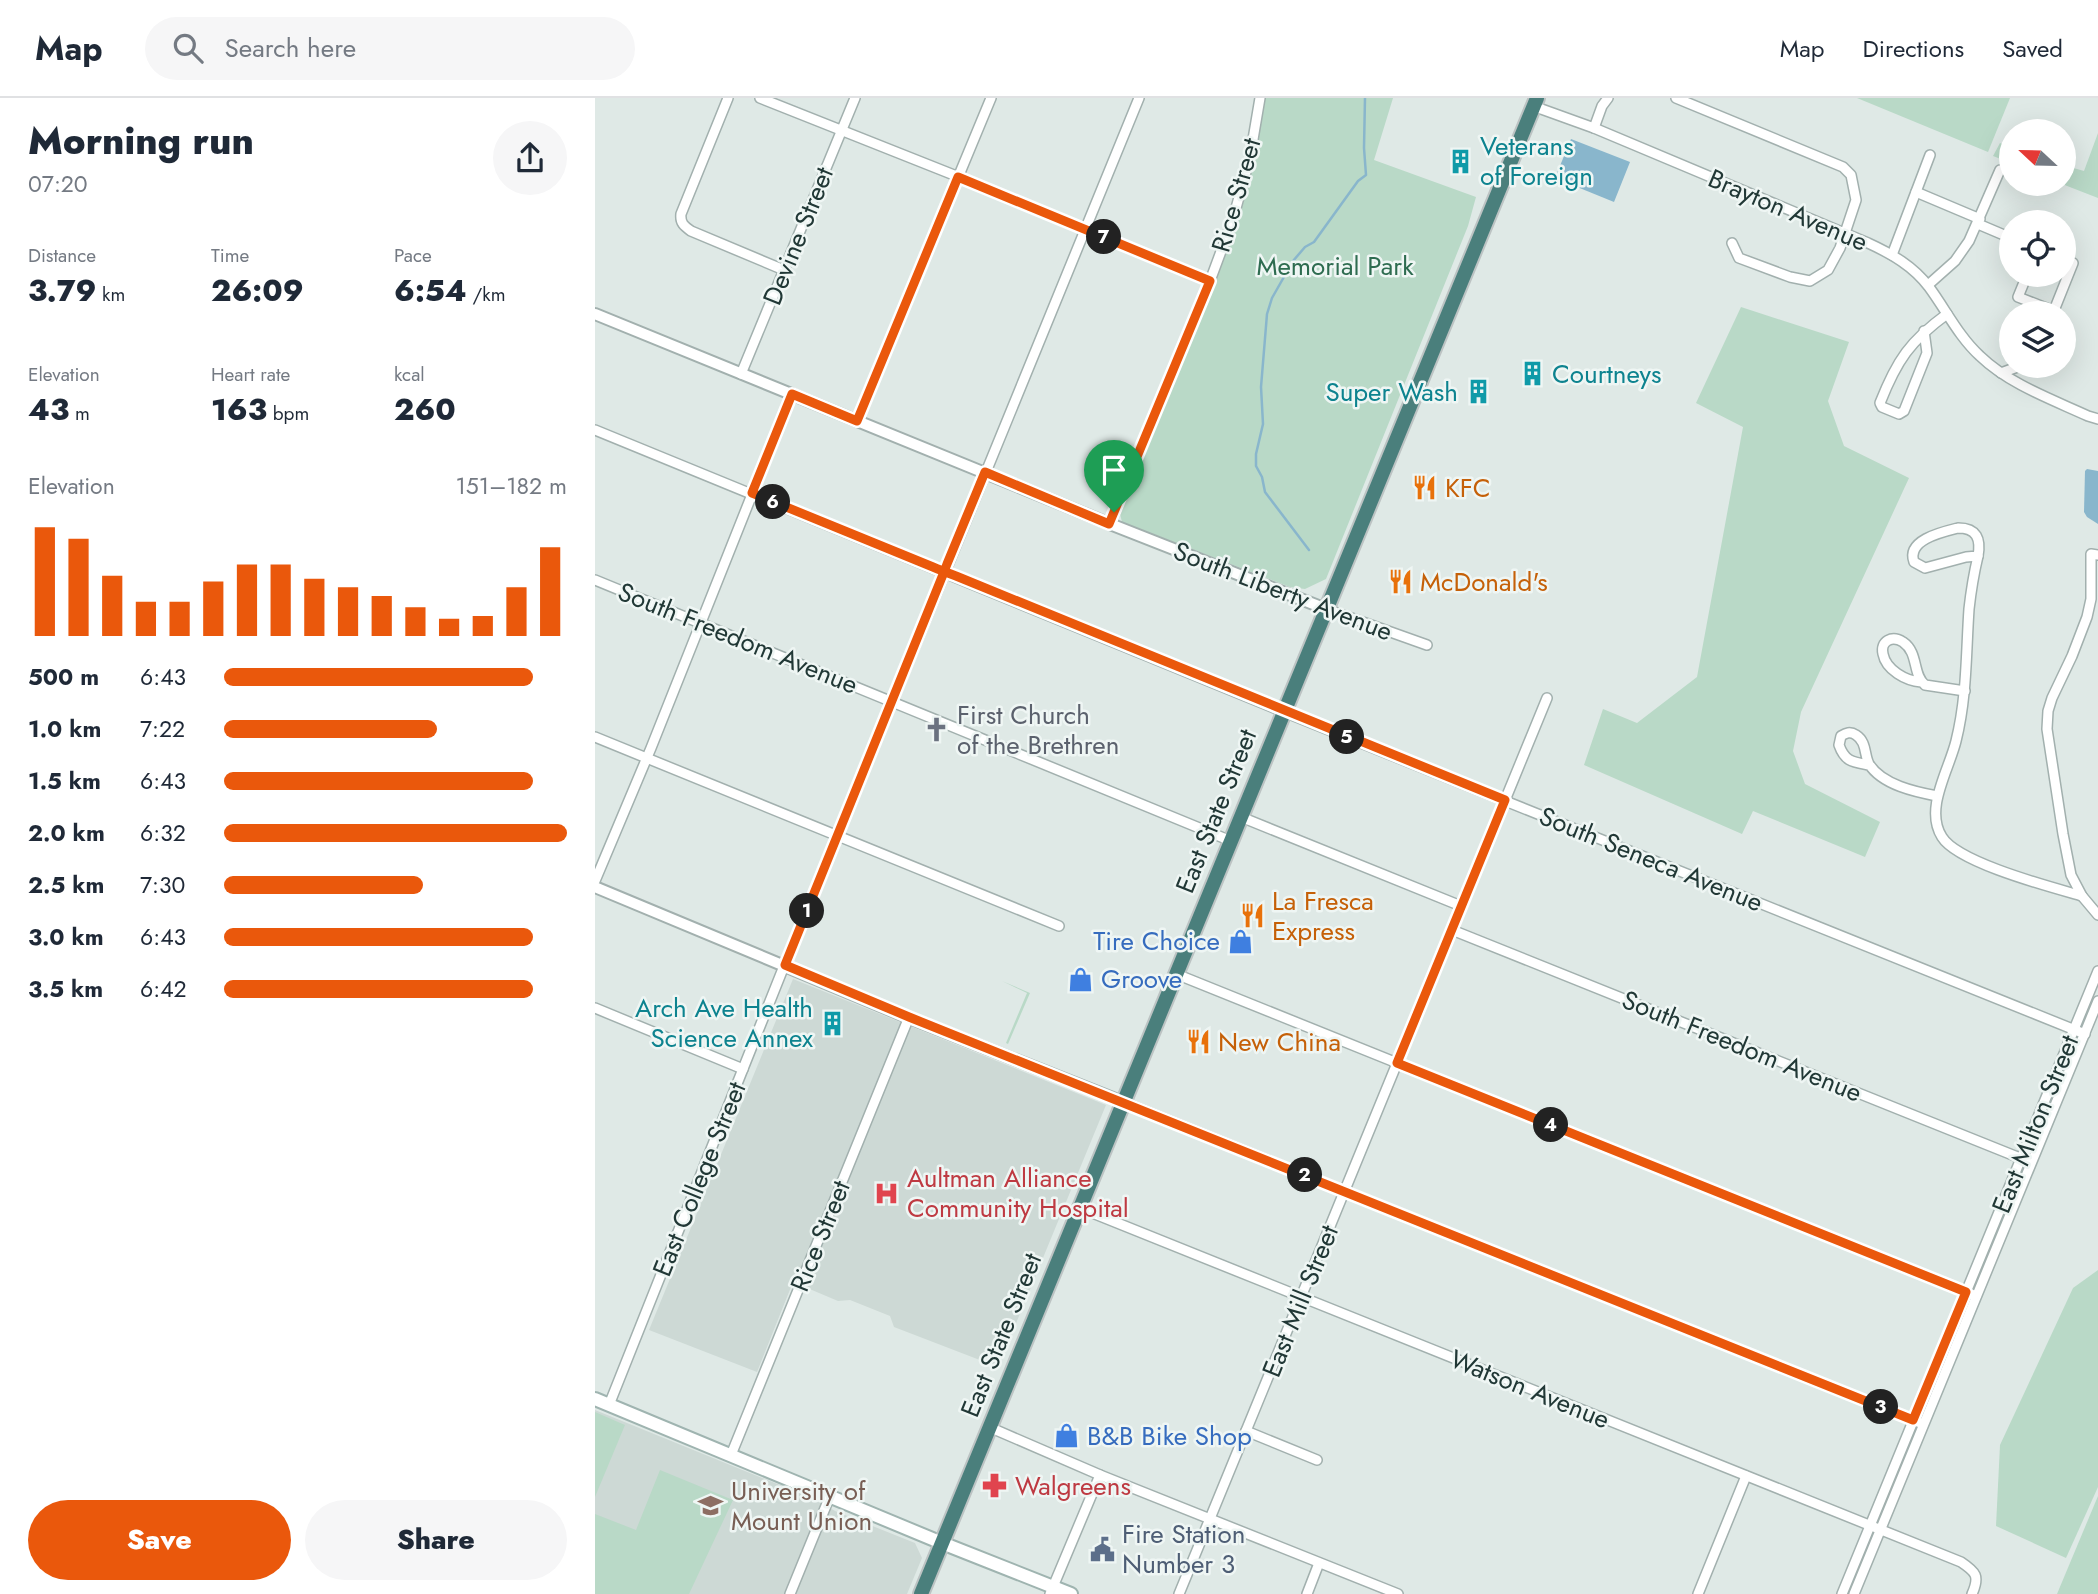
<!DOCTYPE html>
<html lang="en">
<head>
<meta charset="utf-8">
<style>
  body { margin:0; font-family:Jost,sans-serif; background:#f6f6f7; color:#1f2937; height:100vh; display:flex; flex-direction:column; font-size:26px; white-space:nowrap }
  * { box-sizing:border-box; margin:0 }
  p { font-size:23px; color:#747a83 }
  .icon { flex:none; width:38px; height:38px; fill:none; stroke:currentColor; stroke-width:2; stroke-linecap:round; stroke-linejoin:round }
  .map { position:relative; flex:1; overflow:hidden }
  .sheet { display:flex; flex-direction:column; background:#fff; width:595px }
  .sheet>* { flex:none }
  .needle { width:46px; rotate:292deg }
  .controls { position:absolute; left:1404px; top:21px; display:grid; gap:14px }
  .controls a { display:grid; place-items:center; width:77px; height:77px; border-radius:50%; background:#fff; box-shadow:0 7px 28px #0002; font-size:35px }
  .pin { position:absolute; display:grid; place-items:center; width:60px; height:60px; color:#fff; margin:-72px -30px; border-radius:50% 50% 50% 0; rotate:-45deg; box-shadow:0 0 7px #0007 }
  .pin .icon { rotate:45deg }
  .km { position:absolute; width:35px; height:35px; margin:-18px; border-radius:50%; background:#222; color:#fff; font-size:19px; line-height:35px; text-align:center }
  .round { display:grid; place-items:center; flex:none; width:74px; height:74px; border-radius:37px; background:#f6f6f7 }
  .headline { display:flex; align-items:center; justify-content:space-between; height:119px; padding:0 28px }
  h1 { font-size:38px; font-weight:800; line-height:52px }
  .figures { display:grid; grid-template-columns:repeat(3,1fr); gap:10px; height:119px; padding:7px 28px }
  .figures div { display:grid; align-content:center }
  .figures b { font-size:30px; font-weight:800 }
  .figures small { font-size:19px; font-weight:400 }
  .figures p { font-size:19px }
  .chart { height:196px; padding:14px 28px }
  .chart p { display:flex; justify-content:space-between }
  .chart svg { width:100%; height:126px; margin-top:7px; stroke:#ea580c; stroke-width:6 }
  .button { display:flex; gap:14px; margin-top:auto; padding:14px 28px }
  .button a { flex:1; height:80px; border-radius:42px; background:#ea580c; color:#fff; font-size:28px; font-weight:800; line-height:80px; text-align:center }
  .button a+a { background:#f6f6f7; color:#1f2937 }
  ul { padding:0 28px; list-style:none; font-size:23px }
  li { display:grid; grid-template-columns:112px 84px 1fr; align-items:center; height:52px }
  li i { height:18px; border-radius:9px; background:#ea580c }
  header { display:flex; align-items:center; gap:42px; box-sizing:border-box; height:98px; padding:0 35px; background:#fff; border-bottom:2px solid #e0e1e3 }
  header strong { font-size:33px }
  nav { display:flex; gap:38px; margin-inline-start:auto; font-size:24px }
  .search { width:490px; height:63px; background:#f6f6f7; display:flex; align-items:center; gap:18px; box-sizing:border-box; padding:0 24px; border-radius:38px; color:#747a83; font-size:26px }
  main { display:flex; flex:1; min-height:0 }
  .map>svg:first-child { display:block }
  .built { fill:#cdd9d5 }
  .green { fill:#b9d9c7 }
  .water { fill:#89b6cc }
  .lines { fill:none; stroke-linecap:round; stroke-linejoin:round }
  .stream { stroke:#89b6cc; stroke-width:2.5 }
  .minor-casing { stroke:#a2b0ae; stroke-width:12 }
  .tertiary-casing { stroke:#a2b0ae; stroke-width:14 }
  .secondary-casing { stroke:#9fb4b0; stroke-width:16 }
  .trunk-casing { stroke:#bcc3c3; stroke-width:18 }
  .minor { stroke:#fff; stroke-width:9 }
  .tertiary { stroke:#fff; stroke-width:10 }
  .secondary { stroke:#fff; stroke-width:12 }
  .trunk { stroke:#4a7f7c; stroke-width:14 }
  .route-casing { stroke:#fff; stroke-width:14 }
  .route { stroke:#ea580c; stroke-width:9 }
  .labels { text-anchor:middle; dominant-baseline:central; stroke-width:5; stroke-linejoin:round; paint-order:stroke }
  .culture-label { font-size:26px; fill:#0d838f; stroke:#eff6f4; text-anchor:start }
  .street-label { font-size:26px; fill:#213836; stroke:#eff6f4 }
  .park-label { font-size:26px; fill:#2e6c50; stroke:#eff6f4 }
  .food-label { font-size:26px; fill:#c56008; stroke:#eff6f4; text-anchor:start }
  .worship-label { font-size:26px; fill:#5b616d; stroke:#eff6f4; text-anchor:start }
  .shop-label { font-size:26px; fill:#366cbe; stroke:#eff6f4; text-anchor:start }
  .health-label { font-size:26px; fill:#be3a42; stroke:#eff6f4; text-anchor:start }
  .education-label { font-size:26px; fill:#785e54; stroke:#eff6f4; text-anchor:start }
  .service-label { font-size:26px; fill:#4e5e75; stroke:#eff6f4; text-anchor:start }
</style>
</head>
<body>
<header>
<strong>Map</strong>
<div class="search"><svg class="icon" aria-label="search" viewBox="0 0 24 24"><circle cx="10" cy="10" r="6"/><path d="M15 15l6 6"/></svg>Search here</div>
<nav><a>Map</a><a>Directions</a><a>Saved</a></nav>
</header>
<main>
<section class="sheet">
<div class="headline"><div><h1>Morning run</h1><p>07:20</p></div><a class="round"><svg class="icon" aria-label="share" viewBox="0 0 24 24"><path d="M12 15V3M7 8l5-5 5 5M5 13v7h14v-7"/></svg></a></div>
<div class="figures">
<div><p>Distance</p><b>3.79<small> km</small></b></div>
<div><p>Time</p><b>26:09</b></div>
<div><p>Pace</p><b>6:54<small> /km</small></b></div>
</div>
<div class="figures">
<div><p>Elevation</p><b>43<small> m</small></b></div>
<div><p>Heart rate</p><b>163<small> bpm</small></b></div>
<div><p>kcal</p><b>260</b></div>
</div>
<div class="chart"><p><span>Elevation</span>151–182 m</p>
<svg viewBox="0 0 160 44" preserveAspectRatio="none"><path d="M5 44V6M15 44V10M25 44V23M35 44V32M45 44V32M55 44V25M65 44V19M75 44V19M85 44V24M95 44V27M105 44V30M115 44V34M125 44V38M135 44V37M145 44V27M155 44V13"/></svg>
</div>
<ul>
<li><b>500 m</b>6:43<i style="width:90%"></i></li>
<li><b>1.0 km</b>7:22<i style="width:62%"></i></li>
<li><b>1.5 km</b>6:43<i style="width:90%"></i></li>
<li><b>2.0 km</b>6:32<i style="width:100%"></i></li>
<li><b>2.5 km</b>7:30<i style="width:58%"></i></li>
<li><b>3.0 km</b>6:43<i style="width:90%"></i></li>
<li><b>3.5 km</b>6:42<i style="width:90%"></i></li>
</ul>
<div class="button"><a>Save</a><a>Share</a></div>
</section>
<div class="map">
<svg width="1503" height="1496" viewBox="0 0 1503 1496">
  <rect width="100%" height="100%" fill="#dfe9e6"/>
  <g class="built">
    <polygon points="198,881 511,1007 403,1269 299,1229 295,1218 255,1202 243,1203 198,1184 162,1274 54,1232"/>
    <polygon points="0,1312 224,1403 240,1413 320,1445 327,1460 312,1496 0,1496"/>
  </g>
  <g class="green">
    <path d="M669 0H798L779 62 881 99 873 128 731 481 710 491 695 489 527 424 525 416C546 365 566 314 587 264 622 178 656 92 669 0Z"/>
    <polygon points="1262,0 1415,0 1393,54"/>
    <polygon points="1503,35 1503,100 1467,86 1468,67 1489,73"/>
    <polygon points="1405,45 1416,49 1416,65 1398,58"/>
    <polygon points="1146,209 1254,244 1233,303 1249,348 1314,380 1206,614 1198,653 1210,686 1285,724 1270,759 1158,713 1147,736 989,667 1008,611 1042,625 1102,579 1148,329 1101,305"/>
    <polygon points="407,883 435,895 413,946 411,945 432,895"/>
    <polygon points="1503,1172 1503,1389 1471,1460 1401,1428 1405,1347 1478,1190"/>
    <polygon points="0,1314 30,1327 0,1399"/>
    <polygon points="65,1372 138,1402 94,1496 0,1496 0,1416 41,1432"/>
    <polygon points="1503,1398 1503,1496 1462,1496"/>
  </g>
  <g class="water">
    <polygon points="976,41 1035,64 1019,104 960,80"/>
    <polygon points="1492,371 1503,373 1503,426 1492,419 1489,414 1490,373"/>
  </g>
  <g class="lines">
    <polyline class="stream" points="714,452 670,394 667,379 661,368 661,356 668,326 666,289 672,216 677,200 698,163 710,149 719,144 763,83 771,77 769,50 770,0"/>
    <defs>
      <g id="minor">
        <path d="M133 0 86 116C85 125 89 128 96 133L189 172"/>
        <polyline points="165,0 364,79 615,183"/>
        <polyline points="1081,0 1248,69 1256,77 1261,102 1245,150 1233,172 1215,183 1195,179 1144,160 1137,145"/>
        <path d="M938 8 999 30 1273 145C1297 156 1318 168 1334 189 1351 212 1364 239 1385 258 1414 286 1456 301 1493 318L1503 321"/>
        <polyline points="999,30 1007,8 1013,0"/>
        <polyline points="1321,94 1385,121"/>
        <polyline points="1383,126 1416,140"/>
        <polyline points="1297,157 1335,57"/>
        <polyline points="1432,177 1423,199 1459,213"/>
        <polyline points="1333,187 1360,163 1374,143 1405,72"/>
        <polyline points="1458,215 1478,165 1468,162"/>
        <path d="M1329 233 1332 255 1309 313 1304 316 1287 309 1285 305C1302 262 1315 243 1352 216"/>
        <polyline points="1406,275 1425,268"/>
        <polyline points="146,276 260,0"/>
        <polyline points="262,323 396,0"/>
        <polyline points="0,332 689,614 1490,936"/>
        <polyline points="515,426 615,183 638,121 655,59 665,0"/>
        <path d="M1363 430C1382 430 1386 441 1383 458L1371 459 1330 470 1319 464C1311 442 1347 434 1363 430Z"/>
        <polyline points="1503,457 1496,456 1496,501 1492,519 1477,558 1457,600 1453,613 1452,631 1468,736 1476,777 1487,798 1503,817"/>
        <path d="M1383 458C1379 475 1376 493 1374 511 1371 555 1372 599 1361 643 1354 672 1329 711 1347 739 1363 765 1456 789 1487 798"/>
        <polyline points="0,482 636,743"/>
        <polyline points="731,511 832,547"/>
        <path d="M1326 584C1311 583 1291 572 1288 556 1285 543 1297 537 1308 544 1324 555 1317 576 1330 587L1370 593"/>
        <polyline points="0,639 464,828"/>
        <path d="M1274 667C1258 664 1250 664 1244 647L1246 638C1251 635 1255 633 1261 637 1272 644 1269 657 1274 666 1287 687 1321 694 1342 698"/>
        <polyline points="646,719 866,808"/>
        <polyline points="0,783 56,650 197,296"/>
        <polyline points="857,832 1430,1062"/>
        <polyline points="581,876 1381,1198"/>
        <polyline points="0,910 148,971"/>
        <polyline points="528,1004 1328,1326"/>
        <path d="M485 1110 1366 1464C1381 1474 1385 1478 1377 1496"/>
        <polyline points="14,1307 193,858 544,0"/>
        <polyline points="394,1329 505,1377 803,1496"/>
        <polyline points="651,1333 722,1362"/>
        <polyline points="136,1357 314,919"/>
        <polyline points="195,1496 235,1398"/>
        <polyline points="455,1496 505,1377"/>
        <polyline points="584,1496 952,600"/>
        <polyline points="712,1496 724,1465"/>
        <polyline points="1103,1496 1151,1378"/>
        <polyline points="1247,1496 1503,873"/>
        <polyline points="1259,1496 1503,903"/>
      </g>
      <g id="tertiary">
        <polyline points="0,216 515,426 731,511"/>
        <polyline points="0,789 312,919 528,1004"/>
      </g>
      <polyline id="secondary" points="0,1301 347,1445 476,1496"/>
      <polyline id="trunk" points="326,1496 942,0"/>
    </defs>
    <use href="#minor" class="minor-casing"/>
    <use href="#tertiary" class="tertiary-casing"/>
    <use href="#secondary" class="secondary-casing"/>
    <use href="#trunk" class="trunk-casing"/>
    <use href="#minor" class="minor"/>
    <use href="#tertiary" class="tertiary"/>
    <use href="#secondary" class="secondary"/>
    <use href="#trunk" class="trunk"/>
  </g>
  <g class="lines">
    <defs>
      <path id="route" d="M519 414 514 426 390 374 352 466 349 474 190 867 314 919 1318 1322 1371 1194 802 965 910 702 361 478C353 475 345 472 338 469L157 395 197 296 262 323 363 79 615 183 519 414"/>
    </defs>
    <use href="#route" class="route-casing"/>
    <use href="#route" class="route"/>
  </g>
  <defs>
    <symbol id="building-bare" viewBox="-9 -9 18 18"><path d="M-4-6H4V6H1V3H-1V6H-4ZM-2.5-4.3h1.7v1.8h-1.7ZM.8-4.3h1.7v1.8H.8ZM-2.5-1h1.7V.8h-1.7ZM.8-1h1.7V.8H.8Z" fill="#0f9aa8" stroke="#eff6f4" stroke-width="2.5" paint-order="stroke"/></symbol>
    <symbol id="restaurant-bare" viewBox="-9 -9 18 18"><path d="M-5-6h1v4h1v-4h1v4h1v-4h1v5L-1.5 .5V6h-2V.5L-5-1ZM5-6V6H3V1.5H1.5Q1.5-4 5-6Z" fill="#e8710a" stroke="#eff6f4" stroke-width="2.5" paint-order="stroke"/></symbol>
    <symbol id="church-bare" viewBox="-9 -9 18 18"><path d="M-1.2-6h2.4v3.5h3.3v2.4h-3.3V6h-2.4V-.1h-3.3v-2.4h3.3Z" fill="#6b7280" stroke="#eff6f4" stroke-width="2.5" paint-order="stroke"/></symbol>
    <symbol id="shop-bare" viewBox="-9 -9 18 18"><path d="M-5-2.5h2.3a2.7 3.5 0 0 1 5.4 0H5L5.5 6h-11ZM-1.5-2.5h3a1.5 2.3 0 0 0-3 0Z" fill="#3f7fe0" stroke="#eff6f4" stroke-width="2.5" paint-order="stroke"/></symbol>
    <symbol id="hospital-bare" viewBox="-9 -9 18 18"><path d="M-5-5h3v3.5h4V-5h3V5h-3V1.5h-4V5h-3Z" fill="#e0444e" stroke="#eff6f4" stroke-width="2.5" paint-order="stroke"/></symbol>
    <symbol id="pharmacy-bare" viewBox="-9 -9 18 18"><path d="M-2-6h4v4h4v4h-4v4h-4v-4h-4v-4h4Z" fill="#e0444e" stroke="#eff6f4" stroke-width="2.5" paint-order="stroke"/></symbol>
    <symbol id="university-bare" viewBox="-9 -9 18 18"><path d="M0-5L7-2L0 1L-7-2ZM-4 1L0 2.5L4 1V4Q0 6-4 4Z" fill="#8d6e63" stroke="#eff6f4" stroke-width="2.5" paint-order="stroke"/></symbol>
    <symbol id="civic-bare" viewBox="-9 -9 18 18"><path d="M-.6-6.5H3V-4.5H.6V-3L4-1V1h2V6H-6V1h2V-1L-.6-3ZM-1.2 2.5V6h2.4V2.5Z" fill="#5c6f8a" stroke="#eff6f4" stroke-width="2.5" paint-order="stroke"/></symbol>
  </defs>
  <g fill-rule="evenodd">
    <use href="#building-bare" x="848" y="46" width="35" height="35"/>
    <use href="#building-bare" x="920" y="258" width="35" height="35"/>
    <use href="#building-bare" x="866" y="276" width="35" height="35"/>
    <use href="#restaurant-bare" x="812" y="372" width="35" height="35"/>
    <use href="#restaurant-bare" x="788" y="466" width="35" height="35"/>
    <use href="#church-bare" x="324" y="614" width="35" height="35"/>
    <use href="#restaurant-bare" x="640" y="800" width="35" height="35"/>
    <use href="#shop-bare" x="628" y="826" width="35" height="35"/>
    <use href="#shop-bare" x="468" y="864" width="35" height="35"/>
    <use href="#building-bare" x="220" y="908" width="35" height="35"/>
    <use href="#restaurant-bare" x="586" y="926" width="35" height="35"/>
    <use href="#hospital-bare" x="274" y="1078" width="35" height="35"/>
    <use href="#shop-bare" x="454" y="1320" width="35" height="35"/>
    <use href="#pharmacy-bare" x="382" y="1370" width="35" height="35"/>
    <use href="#university-bare" x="98" y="1390" width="35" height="35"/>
    <use href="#civic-bare" x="490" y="1434" width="35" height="35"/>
  </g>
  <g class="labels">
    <g class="culture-label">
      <text x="885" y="48">Veterans<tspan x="885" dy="30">of Foreign</tspan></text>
      <text x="957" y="276">Courtneys</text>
      <text x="863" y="294" text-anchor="end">Super Wash</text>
      <text x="218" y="910" text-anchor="end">Arch Ave Health<tspan x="218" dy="30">Science Annex</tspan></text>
    </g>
    <g class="street-label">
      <text transform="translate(641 97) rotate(-74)">Rice Street</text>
      <text transform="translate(1193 112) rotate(23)">Brayton Avenue</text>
      <text transform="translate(203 138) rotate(-68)">Devine Street</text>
      <text transform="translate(688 493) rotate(21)">South Liberty Avenue</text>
      <text transform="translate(143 540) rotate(22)">South Freedom Avenue</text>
      <text transform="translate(621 713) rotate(-68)">East State Street</text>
      <text transform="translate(1056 761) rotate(22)">South Seneca Avenue</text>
      <text transform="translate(1147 948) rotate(22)">South Freedom Avenue</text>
      <text transform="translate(1440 1026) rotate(-68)">East Milton Street</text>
      <text transform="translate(104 1081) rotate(-68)">East College Street</text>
      <text transform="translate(225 1138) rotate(-68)">Rice Street</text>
      <text transform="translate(705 1203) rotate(-68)">East Mill Street</text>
      <text transform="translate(406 1237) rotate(-68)">East State Street</text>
      <text transform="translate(935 1291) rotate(22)">Watson Avenue</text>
    </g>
    <g class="park-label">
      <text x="740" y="168">Memorial Park</text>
    </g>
    <g class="food-label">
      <text x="850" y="390">KFC</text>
      <text x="825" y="484">McDonald's</text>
      <text x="677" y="803">La Fresca<tspan x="677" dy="30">Express</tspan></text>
      <text x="623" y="944">New China</text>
    </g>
    <g class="worship-label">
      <text x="362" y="617">First Church<tspan x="362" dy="30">of the Brethren</tspan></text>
    </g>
    <g class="shop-label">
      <text x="625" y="843" text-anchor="end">Tire Choice</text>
      <text x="506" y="881">Groove</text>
      <text x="492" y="1338">B&amp;B Bike Shop</text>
    </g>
    <g class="health-label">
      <text x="312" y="1080">Aultman Alliance<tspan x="312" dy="30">Community Hospital</tspan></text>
      <text x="420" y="1388">Walgreens</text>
    </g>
    <g class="education-label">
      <text x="136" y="1393">University of<tspan x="136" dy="30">Mount Union</tspan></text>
    </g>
    <g class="service-label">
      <text x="527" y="1436">Fire Station<tspan x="527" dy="30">Number 3</tspan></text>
    </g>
  </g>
</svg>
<div class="controls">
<a><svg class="needle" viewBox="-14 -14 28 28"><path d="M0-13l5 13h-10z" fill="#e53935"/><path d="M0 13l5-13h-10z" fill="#747a83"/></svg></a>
<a><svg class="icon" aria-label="locate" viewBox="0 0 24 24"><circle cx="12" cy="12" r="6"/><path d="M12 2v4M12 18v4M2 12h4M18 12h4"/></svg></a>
<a><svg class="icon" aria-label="layers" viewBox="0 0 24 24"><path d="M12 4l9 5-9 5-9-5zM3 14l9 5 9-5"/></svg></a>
</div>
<div class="pin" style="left:519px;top:414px;background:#1e9e55"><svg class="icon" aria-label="arrive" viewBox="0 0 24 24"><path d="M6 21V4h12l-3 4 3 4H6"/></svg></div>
<b class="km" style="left:212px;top:813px">1</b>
<b class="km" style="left:710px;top:1077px">2</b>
<b class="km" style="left:1286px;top:1309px">3</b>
<b class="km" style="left:956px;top:1027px">4</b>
<b class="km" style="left:752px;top:639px">5</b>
<b class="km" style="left:178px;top:404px">6</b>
<b class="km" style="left:509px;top:139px">7</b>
</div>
</main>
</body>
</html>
